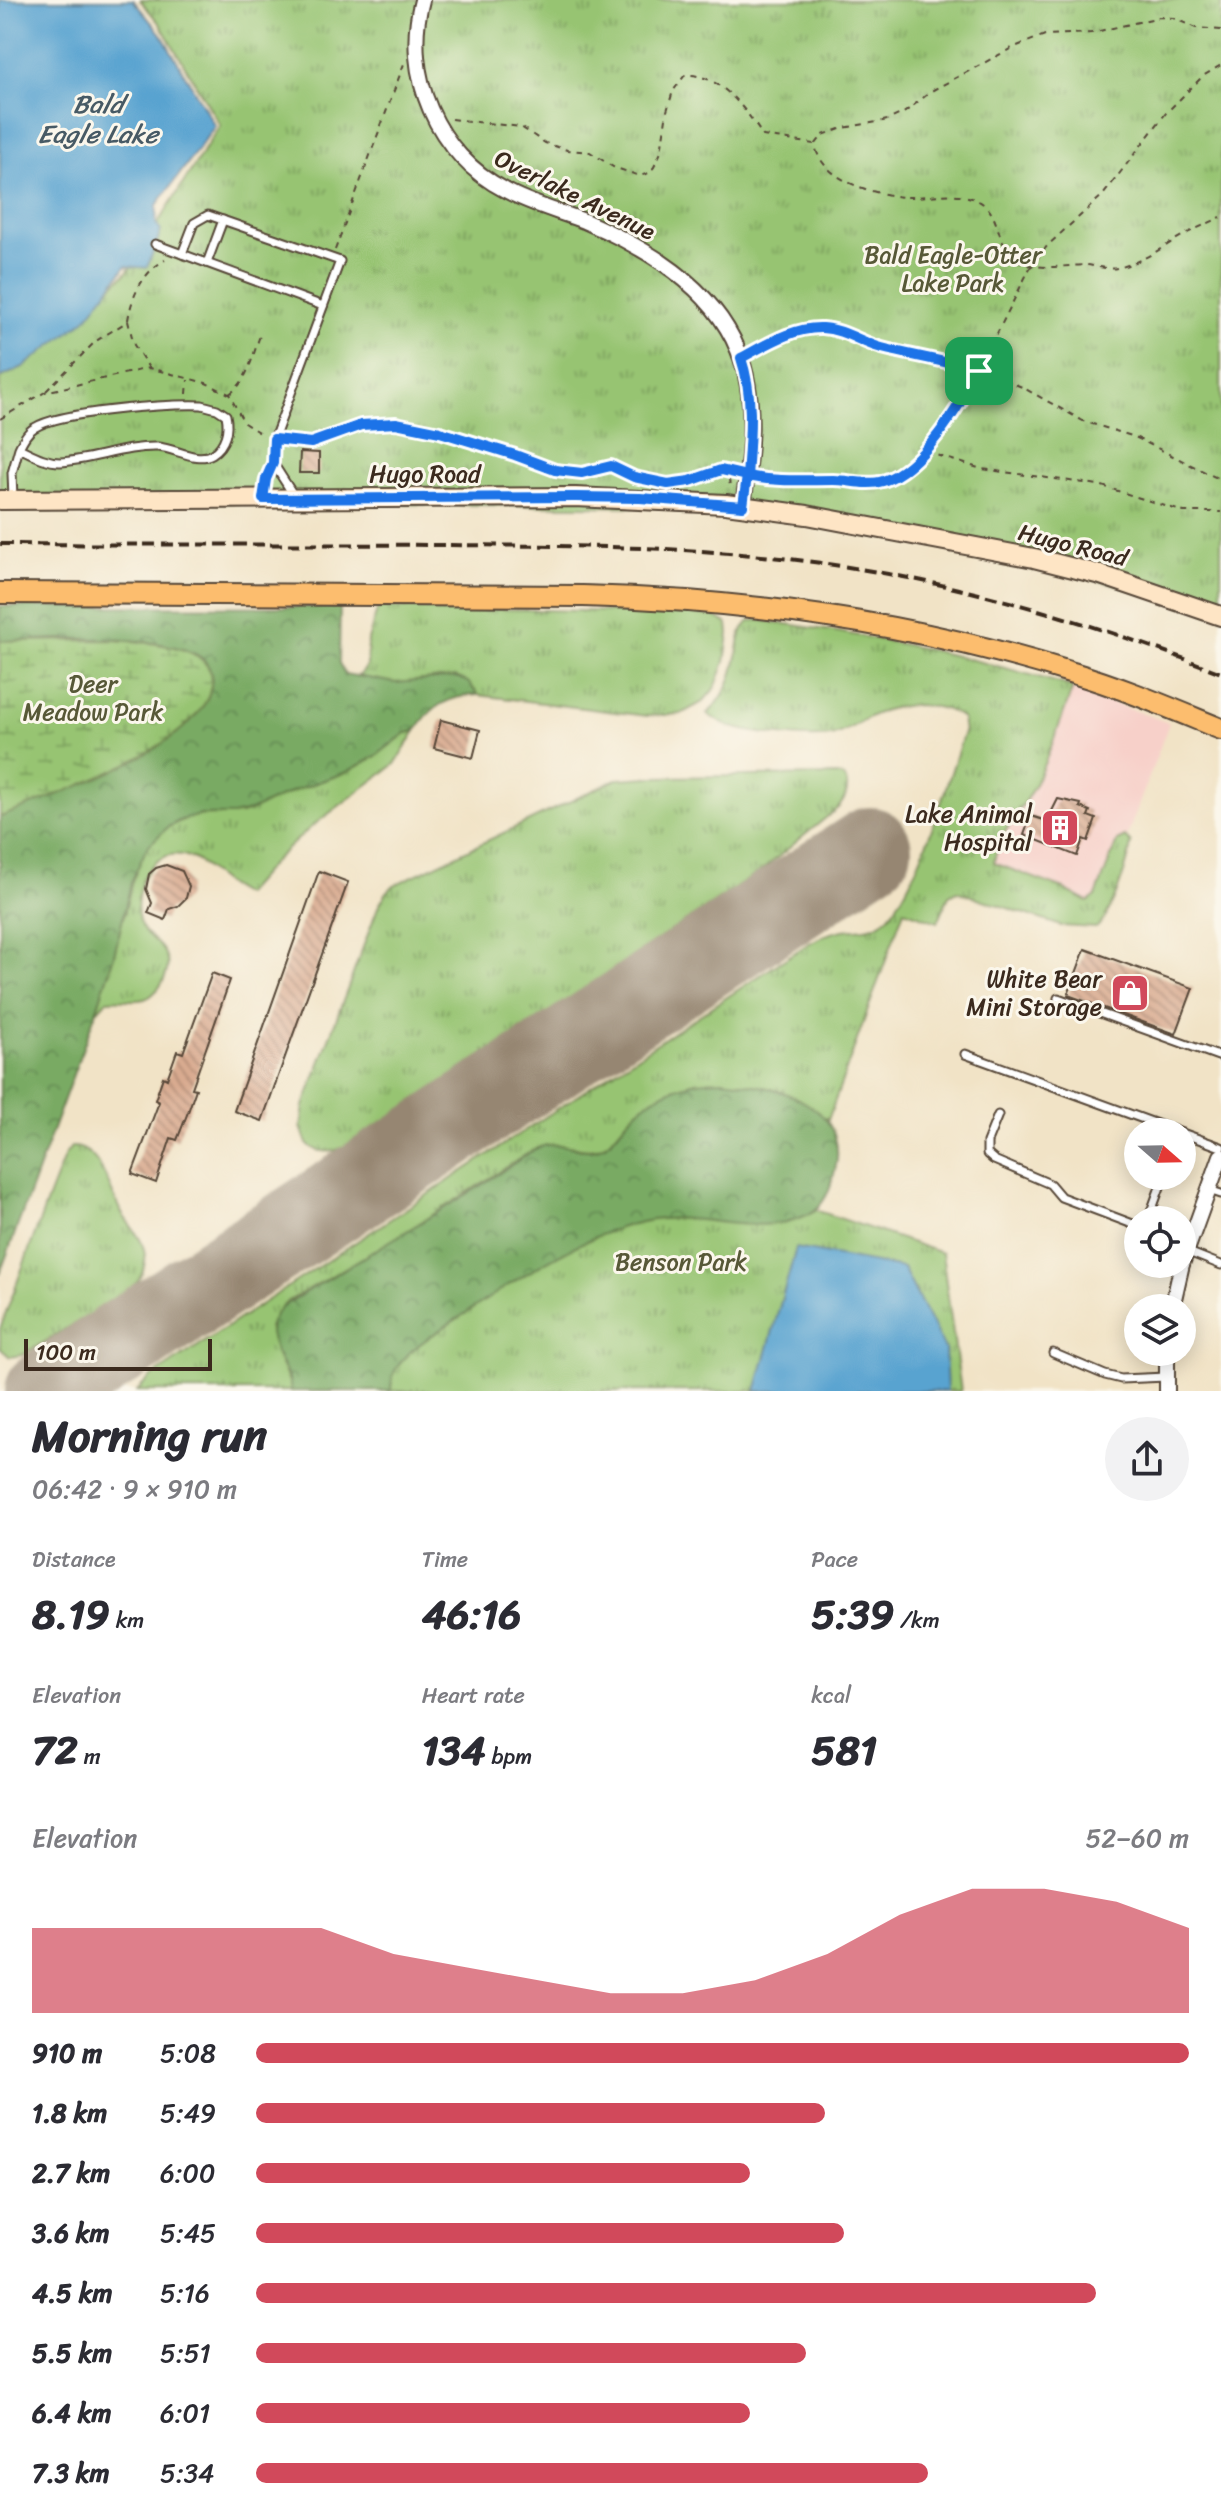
<!DOCTYPE html>
<html lang="en">
<head>
<meta charset="utf-8">
<style>
  body { margin:0; font-family:Sriracha,sans-serif; background:#f2f2f3; color:#2b2b33; height:100vh; display:flex; flex-direction:column; font-size:30px; white-space:nowrap }
  * { box-sizing:border-box; margin:0 }
  p { font-size:26px; color:#7c7c81 }
  .icon { flex:none; width:44px; height:44px; fill:none; stroke:currentColor; stroke-width:2; stroke-linecap:round; stroke-linejoin:round }
  .map { position:relative; height:1391px; overflow:hidden }
  .details { display:flex; flex-direction:column; background:#fff; flex:1 }
  .details>* { flex:none }
  .needle { width:52px; rotate:110deg }
  .tools { position:absolute; left:1124px; top:1118px; display:grid; gap:16px }
  .tools a { display:grid; place-items:center; width:72px; height:72px; border-radius:50%; background:#fff; box-shadow:0 4px 20px #0003; font-size:40px }
  .scale { position:absolute; left:24px; bottom:20px; width:188px; box-sizing:border-box; padding-left:8px; border:4px solid #3b2a1e; border-top:0; font-size:22px; line-height:28px; white-space:nowrap; color:#3b2a1e; -webkit-text-stroke:6px #fbf7ec; paint-order:stroke }
  .pin { position:absolute; display:grid; place-items:center; width:68px; height:68px; color:#fff; margin:-34px; border-radius:16px; box-shadow:0 4px 12px #0006 }
  .round { display:grid; place-items:center; flex:none; width:84px; height:84px; border-radius:42px; background:#f2f2f3 }
  .overview { display:flex; align-items:center; justify-content:space-between; height:136px; padding:0 32px }
  h1 { font-size:44px; font-weight:800; line-height:60px }
  .stats { display:grid; grid-template-columns:repeat(3,1fr); gap:12px; height:136px; padding:8px 32px }
  .stats div { display:grid; align-content:center }
  .stats b { font-size:40px; font-weight:800 }
  .stats small { font-size:22px; font-weight:400 }
  .stats p { font-size:22px }
  .chart { height:224px; padding:16px 32px }
  .chart p { display:flex; justify-content:space-between }
  .chart svg { width:100%; height:144px; margin-top:8px; fill:#d1495b; opacity:.7 }
  ul { padding:0 32px; list-style:none; font-size:26px }
  li { display:grid; grid-template-columns:128px 96px 1fr; align-items:center; height:60px }
  li i { height:20px; border-radius:10px; background:#d1495b }
  .map>svg:first-child { display:block }
  .built { fill:#f7d0c9 }
  .grass { fill:url(#grass-tufts); stroke:#697748; stroke-width:2; fill-rule:evenodd }
  .forest { fill:url(#forest-crowns); stroke:#5a6a41; stroke-width:2 }
  .wetland { fill:url(#wetland-marsh); stroke:#697748; stroke-width:2 }
  .water { fill:#58a3d0; stroke:#4a6677; stroke-width:2 }
  .lines { fill:none; stroke-linecap:round; stroke-linejoin:round }
  .runway { stroke:#968672; stroke-width:84 }
  .building { fill:url(#building-back-hatch) }
  .lane-casing { stroke:#564637; stroke-width:11 }
  .street-casing { stroke:#564637; stroke-width:18 }
  .secondary-casing { stroke:#564637; stroke-width:22 }
  .primary-casing { stroke:#564637; stroke-width:24 }
  .path { stroke:#564637; stroke-width:2; stroke-dasharray:6 6; stroke-linecap:butt }
  .lane { stroke:#fff; stroke-width:7 }
  .street { stroke:#fff; stroke-width:14 }
  .secondary { stroke:#fee5c5; stroke-width:18 }
  .primary { stroke:#fcbd6e; stroke-width:20 }
  .rail { stroke:#3b2a1e; stroke-width:4; stroke-dasharray:12 6; stroke-linecap:butt }
  .route-casing { stroke:#fff; stroke-width:16 }
  .route { stroke:#1a73e8; stroke-width:10 }
  .labels { text-anchor:middle; dominant-baseline:central; stroke-width:6; stroke-linejoin:round; paint-order:stroke }
  .street-label { font-size:24px; fill:#3b2a1e; stroke:#fbf7ec }
  .park-label { font-size:24px; fill:#575837; stroke:#fbf7ec }
  .poi-label { font-size:24px; fill:#3b2a1e; stroke:#fbf7ec; text-anchor:end }
  .water-label { font-size:26px; font-style:italic; fill:#475a65; stroke:#fbf7ec }
</style>
</head>
<body>
<div class="map">
<svg width="1221" height="1391" viewBox="0 0 1221 1391">
  <defs>
    <pattern id="grass-tufts" width="24" height="20" patternUnits="userSpaceOnUse" patternTransform="scale(2)"><rect width="24" height="20" fill="#97c472"/><path d="M3 7l-1-3M5 7V3M7 7l1-3M15 17l-1-3M17 17v-4M19 17l1-3" fill="none" stroke="#7c9f5d"/></pattern>
    <pattern id="forest-crowns" width="20" height="18" patternUnits="userSpaceOnUse" patternTransform="scale(2)"><rect width="20" height="18" fill="#79aa64"/><path d="M2 6a3 3 0 1 1 6 0M12 15a3 3 0 1 1 6 0" fill="none" stroke="#648b52"/></pattern>
    <pattern id="wetland-marsh" width="20" height="14" patternUnits="userSpaceOnUse" patternTransform="scale(2)"><rect width="20" height="14" fill="#97c472"/><path d="M1 5h8M5 5V1M11 12h8M15 12V8" fill="none" stroke="#7c9f5d"/></pattern>
    <pattern id="building-back-hatch" width="6" height="6" patternUnits="userSpaceOnUse" patternTransform="scale(2)"><rect width="6" height="6" fill="#d9ab90"/><path d="M-1 5l2 2M0 0l6 6M5-1l2 2" fill="none" stroke="#b18b75"/></pattern>
  </defs>
  <rect width="100%" height="100%" fill="#fbf7ec"/>
  <filter id="ink" filterUnits="userSpaceOnUse"><feTurbulence type="fractalNoise" baseFrequency=".0125" numOctaves="2"/><feDisplacementMap in="SourceGraphic" scale="16" xChannelSelector="R" yChannelSelector="G"/><feConvolveMatrix kernelMatrix="1 2 1 2 8 2 1 2 1" color-interpolation-filters="sRGB"/></filter>
  <filter id="wash" filterUnits="userSpaceOnUse"><feTurbulence type="fractalNoise" baseFrequency=".006" numOctaves="4" result="noise"/><feDisplacementMap in="SourceGraphic" scale="32" xChannelSelector="R" yChannelSelector="G"/><feGaussianBlur stdDeviation="1.8" result="paint"/><feColorMatrix in="noise" values="0 0 0 0 0 0 0 0 0 0 0 0 0 0 0 0 0 1.4 0 .05"/><feComposite in="paint" operator="in"/></filter>
  <g filter="url(#wash)">
    <rect width="100%" height="100%" fill="#f1e3c6"/>
    <polygon class="built" points="1037,676 1169,723 1093,928 920,864"/>
    <g class="grass">
      <polygon points="140,0 1221,0 1221,616 1156,593 760,508 0,500 0,378 25,366 127,272 220,125 160,24"/>
      <path d="M378 607 684 613 714 616 728 624 729 634 725 662 715 688 703 702 681 714 647 716 478 695C459 664 425 684 397 683 382 683 367 680 353 677L360 675 367 665 368 640Z"/>
      <path d="M758 620C865 634 969 656 1073 687 1061 721 1050 754 1034 786 1021 811 998 833 994 863L1064 889 1088 902 1096 896 1117 841 1125 837 1131 843C1129 862 1111 917 1096 928L1061 926 957 891 949 895 938 922 904 910 828 1120 827 1118 795 1203 942 1253 961 1391H137L151 1377 803 947C816 939 827 933 843 930 855 928 868 930 879 924 914 904 950 773 964 732L962 718C941 702 902 702 878 713 863 719 850 730 834 735 817 741 753 733 735 728 725 725 716 720 707 714 724 699 733 679 737 656 739 647 739 631 746 625 749 620 752 621 758 620ZM699 1081 290 1384 275 1351 269 1327 280 1308 290 1300 398 1237 535 1149C562 1138 585 1155 602 1146 613 1140 620 1129 628 1120 648 1099 672 1088 699 1081Z"/>
      <path d="M416 731 395 764 311 827 274 861 244 895C235 890 226 885 218 878 210 872 204 864 194 859 153 840 131 887 139 921 144 938 164 943 167 960 170 971 162 986 154 993 142 1006 123 997 107 1000L96 1012 114 955 135 869 147 847 156 837 168 827 191 816 242 814 296 790 347 772 376 756 406 733Z"/>
      <path d="M837 775 845 778C850 788 846 798 839 807L761 871 351 1144C336 1152 321 1156 307 1144L301 1127 304 1106 378 907 387 892 394 885 617 779 650 777Z"/>
      <path d="M71 1147C99 1145 110 1190 119 1208 127 1225 145 1237 145 1258 145 1274 136 1285 124 1294L22 1355 10 1357 0 1348V1329L50 1193 65 1155Z"/>
    </g>
    <g class="forest">
      <path d="M0 606 340 607 339 663 345 674 396 683 456 677 468 682 478 695C449 696 430 706 416 731L406 733 376 756 347 772 296 790 250 811 233 815H201L181 820 168 827 147 847 131 883 114 955 96 1012 0 1274V817C50 797 205 744 211 684 213 671 207 660 195 654 151 632 50 640 0 641Z"/>
      <path d="M723 1080C776 1086 854 1104 834 1174 830 1190 824 1206 809 1214 759 1239 703 1212 652 1220 587 1230 517 1279 463 1315 443 1328 421 1341 404 1358 395 1367 391 1378 391 1391H291L289 1379 275 1351 270 1334 271 1321 280 1308 474 1190 535 1149C563 1137 576 1154 596 1149 611 1145 619 1130 628 1120 652 1092 688 1080 723 1080Z"/>
    </g>
    <path class="wetland" d="M114 640C143 643 218 642 211 686 202 747 52 796 0 817V641Z"/>
    <g class="water">
      <polygon points="0,0 133,0 162,35 215,126 157,205 156,223 161,231 147,268 126,266 85,320 23,367 0,378"/>
      <polygon points="796,1248 903,1268 945,1349 947,1391 756,1391"/>
    </g>
    <g class="lines">
      <polyline class="runway" points="47,1391 870,849"/>
    </g>
    <g id="blocks">
      <g class="building">
        <polygon points="300,452 319,453 319,473 299,473"/>
        <polygon points="441,720 480,730 473,758 434,748"/>
        <polygon points="1058,799 1081,804 1080,807 1090,811 1088,816 1096,819 1088,841 1083,839 1077,856 1024,835 1031,816 1047,821"/>
        <polygon points="166,865 182,871 189,886 186,898 178,906 169,909 165,920 148,913 152,903 146,889 149,874 156,868"/>
        <polygon points="319,871 348,882 262,1121 234,1111"/>
        <polygon points="1085,949 1193,988 1176,1034 1068,995"/>
        <polygon points="212,973 230,980 192,1088 196,1089 188,1112 177,1140 171,1138 156,1183 132,1174 159,1102 155,1100 163,1077 167,1079 177,1051 183,1053"/>
      </g>
    </g>
  </g>
  <g filter="url(#ink)">
    <use href="#blocks" fill-opacity="0" stroke="#564637" stroke-width="2"/>
    <g class="lines">
      <defs>
        <g id="lane">
          <polyline points="155,244 323,306"/>
          <polyline points="182,254 194,223 208,215 340,261 274,439 273,463 294,496"/>
          <polyline points="207,263 223,220"/>
          <polyline points="264,495 266,479 273,463"/>
          <path d="M13 498 12 473 19 448C32 454 45 462 60 462 93 460 125 446 158 447 175 448 197 463 212 454 226 445 229 429 226 415L217 409 202 405C170 404 60 411 34 428 27 432 23 440 19 448"/>
          <polyline points="1058,998 1221,1057"/>
          <polyline points="965,1054 1179,1132"/>
          <polyline points="998,1115 987,1142 987,1154 994,1160 1050,1184 1061,1197 1138,1226"/>
          <polyline points="1182,1133 1221,1147"/>
          <polyline points="1209,1190 1221,1194"/>
          <polyline points="1148,1220 1164,1176"/>
          <polyline points="1186,1251 1221,1265"/>
          <polyline points="1053,1353 1105,1375 1121,1379 1166,1377"/>
        </g>
        <g id="street">
          <path d="M422 0C402 74 437 155 505 190 530 204 558 211 584 221 645 247 712 286 738 350 758 399 750 455 743 506"/>
          <polyline points="1182,1264 1221,1156"/>
          <polyline points="1172,1308 1182,1264"/>
          <polyline points="1167,1391 1167,1352"/>
        </g>
        <polyline id="secondary" points="0,500 575,497 726,504 807,515 1034,558 1101,575 1221,616"/>
        <path id="primary" d="M0 593 583 596C750 600 914 623 1073 673 1124 688 1172 709 1221 729"/>
      </defs>
      <use href="#lane" class="lane-casing"/>
      <use href="#street" class="street-casing"/>
      <use href="#secondary" class="secondary-casing"/>
      <use href="#primary" class="primary-casing"/>
      <g class="path">
        <path d="M1221 30 1196 28 1173 18 1160 17 1091 33 1045 35 1012 48 933 90 905 112 888 120 843 128 823 135 815 145C821 180 873 194 904 197 924 198 945 192 964 196 999 203 993 227 1007 250 1023 275 1062 265 1087 265 1096 266 1108 270 1117 268 1134 265 1158 251 1172 242 1187 232 1205 225 1221 217"/>
        <path d="M451 119 521 127 545 143 567 150 590 152 613 167 640 176 649 173 654 167 661 152 667 111 673 91 685 75C720 73 746 110 763 136L814 144"/>
        <polyline points="335,250 405,61"/>
        <path d="M128 320C132 295 143 272 165 260"/>
        <polyline points="753,351 788,334 822,328 842,332 878,347 940,359 997,377 1022,387 1083,421 1135,437 1221,480"/>
        <polyline points="46,391 96,341 128,321 134,345 149,368"/>
        <polyline points="187,394 188,380"/>
        <path d="M229 394C248 383 253 353 261 333"/>
        <polyline points="0,419 45,392 149,368 206,383 229,394 244,423 263,435"/>
        <polyline points="284,441 311,443 361,425 396,423 440,432 515,455 555,470 582,473 611,466 649,482 668,484 690,481 721,470 728,471 730,487"/>
        <polyline points="926,452 982,469 1099,485 1184,512 1221,512"/>
        <polyline points="761,479 880,483 901,473 915,462 925,452 971,385 1031,266 1048,245 1103,195 1166,113 1203,76 1221,65"/>
      </g>
      <use href="#lane" class="lane"/>
      <use href="#street" class="street"/>
      <use href="#secondary" class="secondary"/>
      <use href="#primary" class="primary"/>
      <path class="rail" d="M0 544C145 545 290 544 435 545 553 546 672 545 789 559 938 576 1082 618 1221 673"/>
    </g>
  </g>
  <g class="lines" filter="url(#ink)">
    <defs>
      <path id="route" d="M979 371C959 406 922 469 883 481 868 486 849 480 833 480 804 480 776 482 747 476L743 506 640 498 575 497 263 499 266 479 273 463 274 439 311 443 361 425 396 423 440 432 515 455 555 470 582 473 611 466 634 477 668 484 690 481 721 470 747 476C750 435 754 397 741 358 766 345 793 327 822 328 844 329 862 343 882 348 914 356 947 361 979 371"/>
    </defs>
    <use href="#route" class="route-casing"/>
    <use href="#route" class="route"/>
  </g>
  <defs>
    <symbol id="building-square" viewBox="-11 -11 22 22"><rect x="-9" y="-9" width="18" height="18" rx="4" fill="#d1495b" stroke="#fbf7ec"/><path d="M-4-6H4V6H1V3H-1V6H-4ZM-2.5-4.3h1.7v1.8h-1.7ZM.8-4.3h1.7v1.8H.8ZM-2.5-1h1.7V.8h-1.7ZM.8-1h1.7V.8H.8Z" fill="#fff"/></symbol>
    <symbol id="shop-square" viewBox="-11 -11 22 22"><rect x="-9" y="-9" width="18" height="18" rx="4" fill="#d1495b" stroke="#fbf7ec"/><path d="M-5-2.5h2.3a2.7 3.5 0 0 1 5.4 0H5L5.5 6h-11ZM-1.5-2.5h3a1.5 2.3 0 0 0-3 0Z" fill="#fff"/></symbol>
  </defs>
  <g fill-rule="evenodd">
    <use href="#building-square" x="1038" y="806" width="44" height="44"/>
    <use href="#shop-square" x="1108" y="971" width="44" height="44"/>
  </g>
  <g class="labels">
    <g class="street-label">
      <text transform="translate(575 195) rotate(26)">Overlake Avenue</text>
      <text x="425" y="474">Hugo Road</text>
      <text transform="translate(1073 545) rotate(14)">Hugo Road</text>
    </g>
    <g class="park-label">
      <text x="953" y="255">Bald Eagle-Otter<tspan x="953" dy="28">Lake Park</tspan></text>
      <text x="93" y="684">Deer<tspan x="93" dy="28">Meadow Park</tspan></text>
      <text x="681" y="1262">Benson Park</text>
    </g>
    <g class="poi-label">
      <text x="1032" y="814">Lake Animal<tspan x="1032" dy="28">Hospital</tspan></text>
      <text x="1102" y="979">White Bear<tspan x="1102" dy="28">Mini Storage</tspan></text>
    </g>
    <g class="water-label">
      <text x="98" y="104">Bald<tspan x="98" dy="30">Eagle Lake</tspan></text>
    </g>
  </g>
</svg>
<div class="tools">
<a><svg class="needle" viewBox="-14 -14 28 28"><path d="M0-13l5 13h-10z" fill="#e53935"/><path d="M0 13l5-13h-10z" fill="#7c7c81"/></svg></a>
<a><svg class="icon" aria-label="locate" viewBox="0 0 24 24"><circle cx="12" cy="12" r="6"/><path d="M12 2v4M12 18v4M2 12h4M18 12h4"/></svg></a>
<a><svg class="icon" aria-label="layers" viewBox="0 0 24 24"><path d="M12 4l9 5-9 5-9-5zM3 14l9 5 9-5"/></svg></a>
</div>
<div class="scale">100 m</div>
<div class="pin" style="left:979px;top:371px;background:#1e9e55"><svg class="icon" aria-label="arrive" viewBox="0 0 24 24"><path d="M6 21V4h12l-3 4 3 4H6"/></svg></div>
</div>
<section class="details">
<div class="overview"><div><h1>Morning run</h1><p>06:42 · 9 × 910 m</p></div><a class="round"><svg class="icon" aria-label="share" viewBox="0 0 24 24"><path d="M12 15V3M7 8l5-5 5 5M5 13v7h14v-7"/></svg></a></div>
<div class="stats">
<div><p>Distance</p><b>8.19<small> km</small></b></div>
<div><p>Time</p><b>46:16</b></div>
<div><p>Pace</p><b>5:39<small> /km</small></b></div>
</div>
<div class="stats">
<div><p>Elevation</p><b>72<small> m</small></b></div>
<div><p>Heart rate</p><b>134<small> bpm</small></b></div>
<div><p>kcal</p><b>581</b></div>
</div>
<div class="chart"><p><span>Elevation</span>52–60 m</p>
<svg viewBox="0 0 160 44" preserveAspectRatio="none"><path d="M0 44V18L10 18L20 18L30 18L40 18L50 26L60 30L70 34L80 38L90 38L100 34L110 26L120 14L130 6L140 6L150 10L160 18V44z"/></svg>
</div>
<ul>
<li><b>910 m</b>5:08<i style="width:100%"></i></li>
<li><b>1.8 km</b>5:49<i style="width:61%"></i></li>
<li><b>2.7 km</b>6:00<i style="width:53%"></i></li>
<li><b>3.6 km</b>5:45<i style="width:63%"></i></li>
<li><b>4.5 km</b>5:16<i style="width:90%"></i></li>
<li><b>5.5 km</b>5:51<i style="width:59%"></i></li>
<li><b>6.4 km</b>6:01<i style="width:53%"></i></li>
<li><b>7.3 km</b>5:34<i style="width:72%"></i></li>
</ul>
</section>
</body>
</html>
